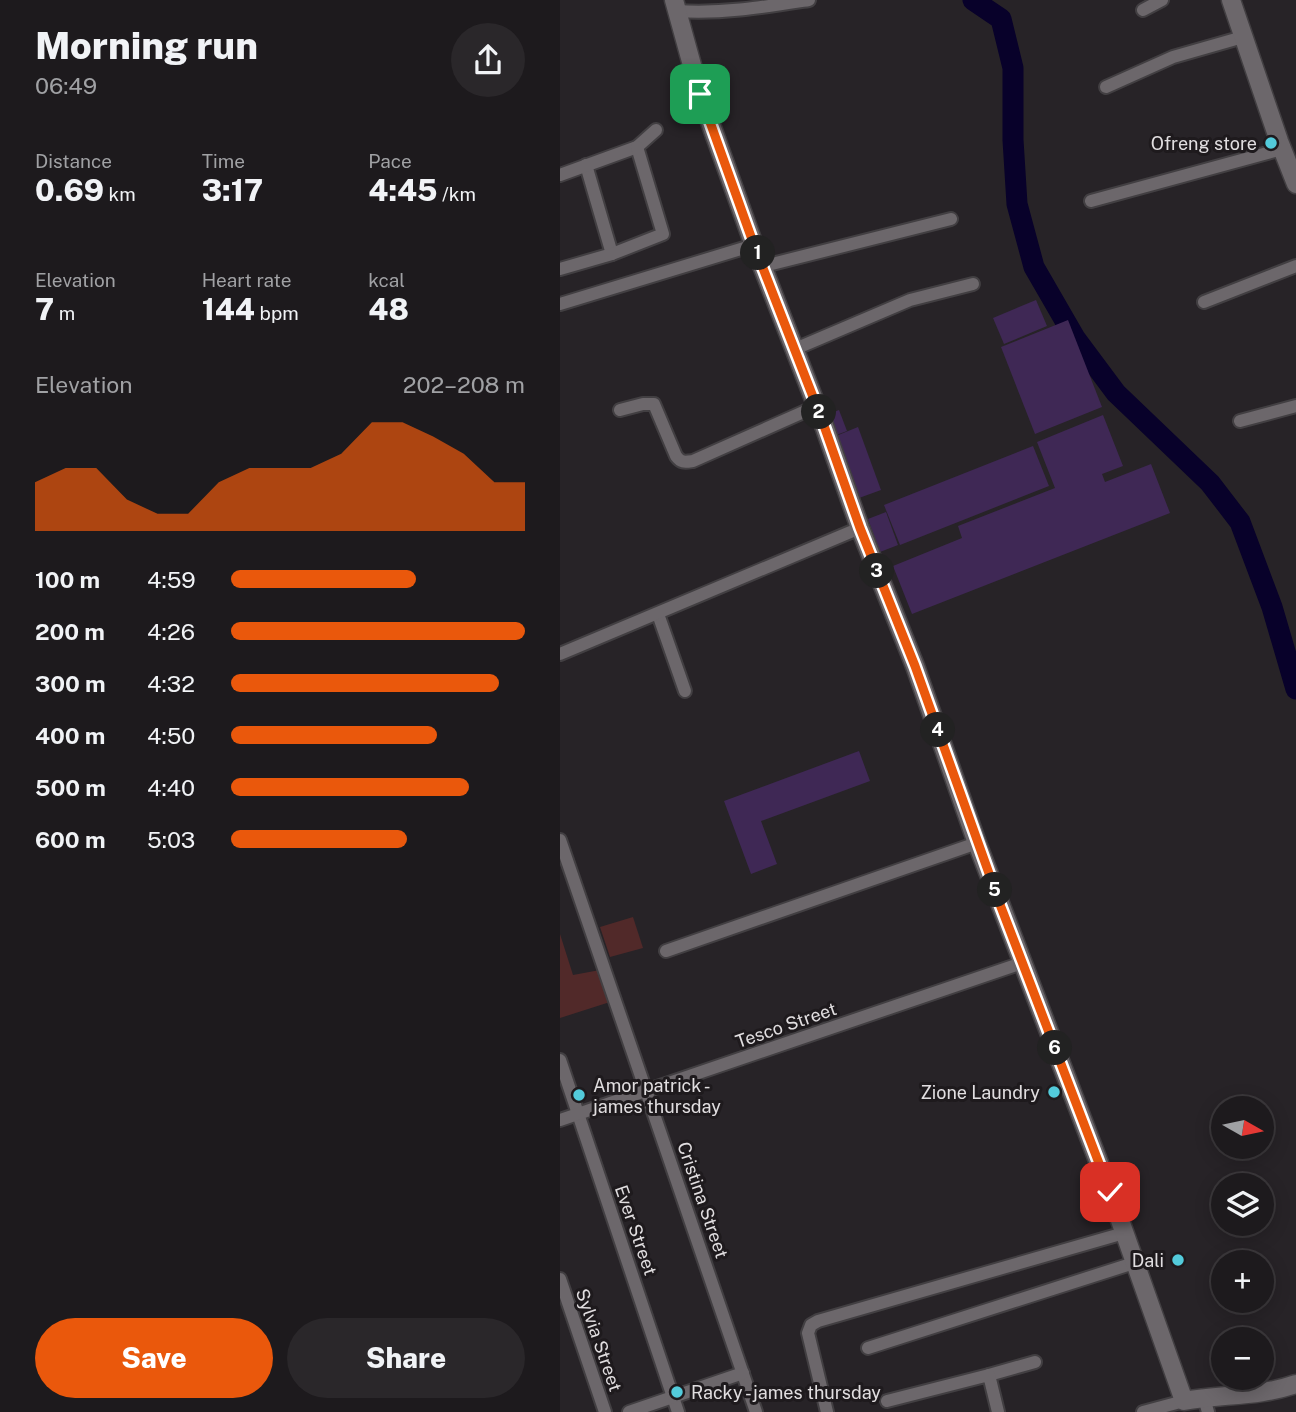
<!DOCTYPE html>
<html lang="en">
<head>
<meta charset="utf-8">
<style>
  body { margin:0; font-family:"Public Sans",sans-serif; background:#2a272a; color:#f1f3f6; height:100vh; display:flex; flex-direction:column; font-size:26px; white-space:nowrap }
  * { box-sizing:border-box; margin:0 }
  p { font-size:23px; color:#a0a1a4 }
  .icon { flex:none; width:38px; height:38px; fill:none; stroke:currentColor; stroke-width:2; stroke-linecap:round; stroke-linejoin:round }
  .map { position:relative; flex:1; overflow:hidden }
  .panel { display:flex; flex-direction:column; background:#1d1a1d; width:560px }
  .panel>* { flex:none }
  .needle { width:46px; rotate:99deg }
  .fabs { position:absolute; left:651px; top:1096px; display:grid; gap:14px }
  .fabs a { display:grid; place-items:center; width:63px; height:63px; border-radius:50%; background:#1d1a1d; box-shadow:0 4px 18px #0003,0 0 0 2px #3b383b; font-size:35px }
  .pin { position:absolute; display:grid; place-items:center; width:60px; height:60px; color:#fff; margin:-30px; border-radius:14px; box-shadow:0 4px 10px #0006 }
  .km { position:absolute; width:35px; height:35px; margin:-18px; border-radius:50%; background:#222; color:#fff; font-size:19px; line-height:35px; text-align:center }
  .round { display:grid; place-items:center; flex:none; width:74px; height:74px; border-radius:37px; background:#2a272a }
  .head { display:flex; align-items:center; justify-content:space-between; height:119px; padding:0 35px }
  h1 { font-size:38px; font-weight:800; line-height:52px }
  .stats { display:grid; grid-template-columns:repeat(3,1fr); gap:10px; height:119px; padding:7px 35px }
  .stats div { display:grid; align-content:center }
  .stats b { font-size:30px; font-weight:800 }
  .stats small { font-size:19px; font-weight:400 }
  .stats p { font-size:19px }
  .chart { height:196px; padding:14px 35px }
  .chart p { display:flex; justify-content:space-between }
  .chart svg { width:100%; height:126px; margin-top:7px; fill:#ea580c; opacity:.7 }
  .primary-button { display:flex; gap:14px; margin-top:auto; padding:14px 35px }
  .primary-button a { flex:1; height:80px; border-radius:42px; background:#ea580c; color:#fff; font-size:28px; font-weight:800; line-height:80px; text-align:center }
  .primary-button a+a { background:#2a272a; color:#f1f3f6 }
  ul { padding:0 35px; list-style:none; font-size:23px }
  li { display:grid; grid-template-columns:112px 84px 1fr; align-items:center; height:52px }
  li i { height:18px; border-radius:9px; background:#ea580c }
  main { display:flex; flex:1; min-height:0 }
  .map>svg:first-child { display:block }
  .green { fill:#512929 }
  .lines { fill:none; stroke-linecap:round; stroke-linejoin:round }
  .river { stroke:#08012a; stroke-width:21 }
  .building { fill:#3f2855 }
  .street-casing { stroke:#423f42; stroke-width:16 }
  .secondary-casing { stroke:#423f42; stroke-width:21 }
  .street { stroke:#6c676b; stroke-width:12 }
  .secondary { stroke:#6c676b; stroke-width:18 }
  .route-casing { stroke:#fff; stroke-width:14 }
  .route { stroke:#ea580c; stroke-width:9 }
  .poi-dot { fill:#53cbdb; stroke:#1e1a1d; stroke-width:2.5 }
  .labels { text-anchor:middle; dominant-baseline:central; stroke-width:6; stroke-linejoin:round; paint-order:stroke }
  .poi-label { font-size:18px; fill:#e1dee0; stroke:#1e1a1d; text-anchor:end }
  .street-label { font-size:18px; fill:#e1dee0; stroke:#1e1a1d }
</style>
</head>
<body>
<main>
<section class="panel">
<div class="head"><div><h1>Morning run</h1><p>06:49</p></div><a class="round"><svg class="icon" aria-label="share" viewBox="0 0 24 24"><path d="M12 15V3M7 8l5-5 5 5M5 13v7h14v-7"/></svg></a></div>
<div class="stats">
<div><p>Distance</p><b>0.69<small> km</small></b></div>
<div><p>Time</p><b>3:17</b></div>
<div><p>Pace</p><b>4:45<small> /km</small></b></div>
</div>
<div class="stats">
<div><p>Elevation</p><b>7<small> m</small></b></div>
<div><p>Heart rate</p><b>144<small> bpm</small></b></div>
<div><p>kcal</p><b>48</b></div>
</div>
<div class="chart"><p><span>Elevation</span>202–208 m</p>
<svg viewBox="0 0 160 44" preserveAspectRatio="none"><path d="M0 44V27L10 22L20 22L30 33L40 38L50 38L60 27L70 22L80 22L90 22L100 17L110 6L120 6L130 11L140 17L150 27L160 27V44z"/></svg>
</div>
<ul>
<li><b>100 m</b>4:59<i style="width:63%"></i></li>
<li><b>200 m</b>4:26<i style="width:100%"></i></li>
<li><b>300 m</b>4:32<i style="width:91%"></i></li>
<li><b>400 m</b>4:50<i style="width:70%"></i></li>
<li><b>500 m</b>4:40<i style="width:81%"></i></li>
<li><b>600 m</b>5:03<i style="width:60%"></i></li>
</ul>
<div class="primary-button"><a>Save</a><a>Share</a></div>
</section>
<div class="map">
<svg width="736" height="1412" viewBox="0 0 736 1412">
  <rect width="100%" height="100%" fill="#272327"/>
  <g class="green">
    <polygon points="73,917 83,948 50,957 40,927"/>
    <polygon points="0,934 13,975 40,970 50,1002 0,1018"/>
  </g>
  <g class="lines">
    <polyline class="river" points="413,0 441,19 453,68 453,140 457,204 474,267 515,338 556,393 650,483 680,522 712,607 736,689"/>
  </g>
  <g class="building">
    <polygon points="476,300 487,326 444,344 433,318"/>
    <polygon points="508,320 542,407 475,434 441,347"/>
    <polygon points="279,410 287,431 271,437 263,416"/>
    <polygon points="543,415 563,466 542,474 545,482 591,464 610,513 352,614 333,566 402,538 398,526 495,488 477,442"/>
    <polygon points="298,427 321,490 299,498 276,436"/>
    <polygon points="473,446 489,486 340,545 324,505"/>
    <polygon points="326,512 338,545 320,552 308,519"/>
    <polygon points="299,751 310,781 201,821 217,864 191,874 164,801"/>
  </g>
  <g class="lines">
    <defs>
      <g id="street">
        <polyline points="583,10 602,0"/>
        <path d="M117 11C162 14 204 7 249 0"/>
        <polyline points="546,87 613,57 683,37"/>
        <polyline points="26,165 52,254"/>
        <polyline points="0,175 77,147 96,130"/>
        <polyline points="531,201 722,149"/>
        <polyline points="204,266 391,219"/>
        <polyline points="0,269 52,254 103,234 77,147"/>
        <polyline points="644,302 736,266"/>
        <polyline points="0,304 194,245"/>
        <polyline points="235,349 350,300 413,284"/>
        <path d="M60 410 83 404H94L116 456C121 463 125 462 133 461L257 406"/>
        <polyline points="680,421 736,406"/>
        <polyline points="98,614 125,691"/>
        <polyline points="0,654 300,528"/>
        <polyline points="0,840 196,1412"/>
        <polyline points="106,951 417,843"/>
        <polyline points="0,1060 118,1412"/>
        <polyline points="0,1120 462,963"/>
        <polyline points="0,1279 45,1412"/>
        <polyline points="308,1348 574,1263"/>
        <polyline points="429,1375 475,1362"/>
        <polyline points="644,1398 648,1412"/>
        <polyline points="327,1401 429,1375 438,1412"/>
        <polyline points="69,1412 183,1373"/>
        <polyline points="267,1412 248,1333 251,1325 258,1321 564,1233"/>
        <polyline points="583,1412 624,1401"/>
      </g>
      <g id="secondary">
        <path d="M114 0 140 94 194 245 262 420 300 528 355 666 417 843 550 1192 624 1401C662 1394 699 1397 736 1384"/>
        <polyline points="671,0 719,141 736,184"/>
      </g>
    </defs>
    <use href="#street" class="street-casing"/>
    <use href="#secondary" class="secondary-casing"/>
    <use href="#street" class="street"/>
    <use href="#secondary" class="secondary"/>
  </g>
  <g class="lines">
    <defs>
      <polyline id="route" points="140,94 194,245 262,420 300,528 355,666 441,907 550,1192"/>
    </defs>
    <use href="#route" class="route-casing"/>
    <use href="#route" class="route"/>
  </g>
  <g class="poi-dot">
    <circle cx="711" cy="143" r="7"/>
    <circle cx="494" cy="1092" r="7"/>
    <circle cx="19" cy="1095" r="7"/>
    <circle cx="618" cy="1260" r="7"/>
    <circle cx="117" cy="1392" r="7"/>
  </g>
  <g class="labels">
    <g class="poi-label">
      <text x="697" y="143">Ofreng store</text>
      <text x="33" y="1085" text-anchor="start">Amor patrick -<tspan x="33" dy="21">james thursday</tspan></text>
      <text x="480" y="1092">Zione Laundry</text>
      <text x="604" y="1260">Dali</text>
      <text x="131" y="1392" text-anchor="start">Racky - james thursday</text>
    </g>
    <g class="street-label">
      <text transform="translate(226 1025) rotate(-19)">Tesco Street</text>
      <text transform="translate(143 1200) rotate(71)">Cristina Street</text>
      <text transform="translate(76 1230) rotate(71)">Ever Street</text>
      <text transform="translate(39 1340) rotate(71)">Sylvia Street</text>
    </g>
  </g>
</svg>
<div class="fabs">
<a><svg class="needle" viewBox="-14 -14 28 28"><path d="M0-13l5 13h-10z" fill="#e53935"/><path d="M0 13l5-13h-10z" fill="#a0a1a4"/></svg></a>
<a><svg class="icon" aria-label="layers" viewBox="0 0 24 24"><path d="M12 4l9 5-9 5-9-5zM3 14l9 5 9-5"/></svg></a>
<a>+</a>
<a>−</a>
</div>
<div class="pin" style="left:140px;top:94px;background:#1e9e55"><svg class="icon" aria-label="arrive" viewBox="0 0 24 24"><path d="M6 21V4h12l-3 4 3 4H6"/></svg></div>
<div class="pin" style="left:550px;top:1192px;background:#d93025"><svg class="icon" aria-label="check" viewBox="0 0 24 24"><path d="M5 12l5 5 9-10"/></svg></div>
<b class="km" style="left:198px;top:253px">1</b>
<b class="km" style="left:259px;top:412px">2</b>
<b class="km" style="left:317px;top:571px">3</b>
<b class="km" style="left:378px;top:730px">4</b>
<b class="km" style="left:435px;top:890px">5</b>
<b class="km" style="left:495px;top:1048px">6</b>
</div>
</main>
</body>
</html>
